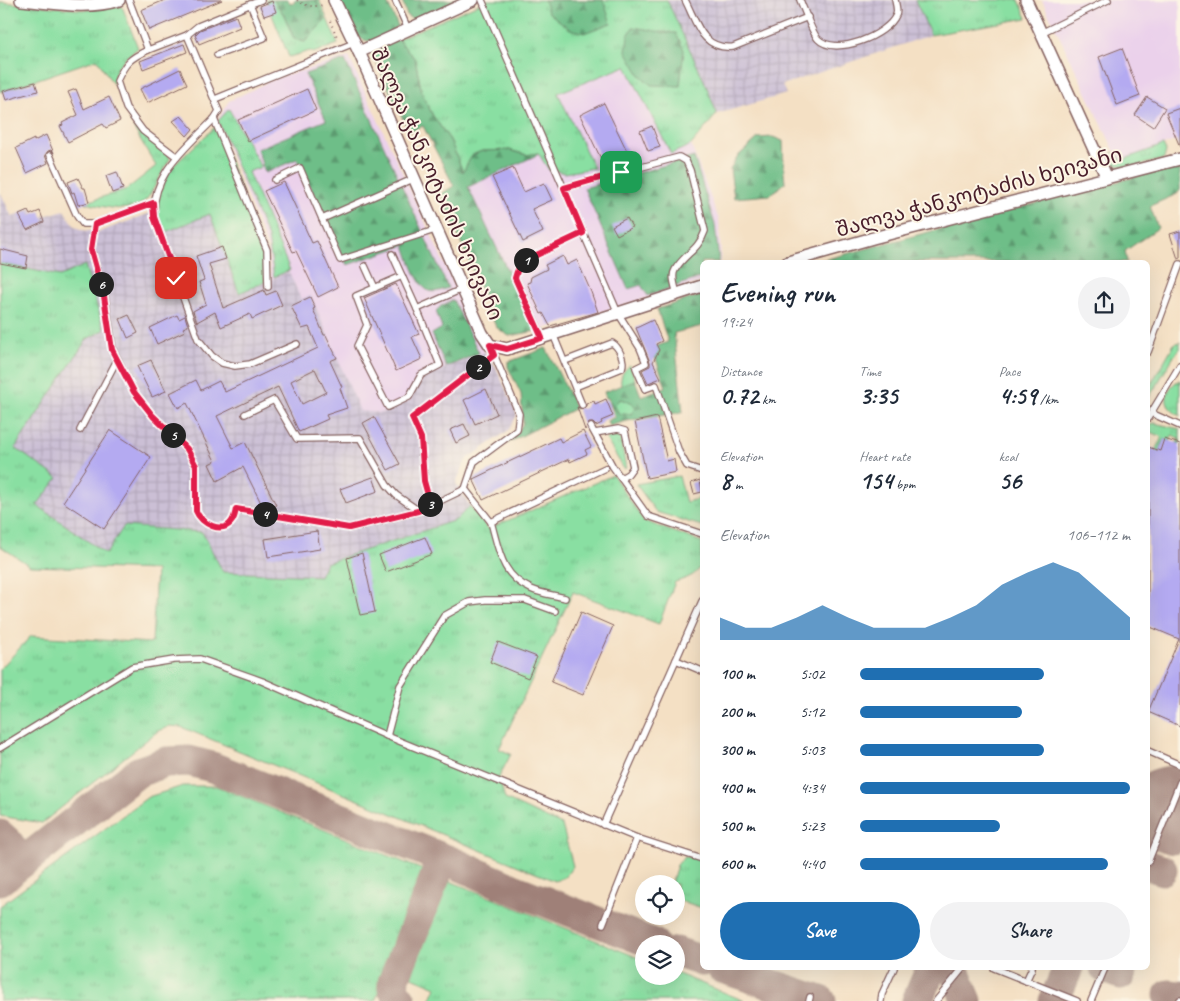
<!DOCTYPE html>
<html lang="en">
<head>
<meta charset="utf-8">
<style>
  body { margin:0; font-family:Caveat,"Noto Sans Georgian",sans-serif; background:#f2f2f3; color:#1f2937; height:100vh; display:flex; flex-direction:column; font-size:19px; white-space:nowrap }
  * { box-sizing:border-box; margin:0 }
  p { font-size:16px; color:#747a83 }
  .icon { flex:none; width:28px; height:28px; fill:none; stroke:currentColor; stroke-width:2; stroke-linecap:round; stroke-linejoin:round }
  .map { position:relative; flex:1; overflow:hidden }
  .details { position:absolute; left:700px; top:260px; width:450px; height:710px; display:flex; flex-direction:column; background:#fff; border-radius:8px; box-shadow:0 5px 20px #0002 }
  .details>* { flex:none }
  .buttons { position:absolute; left:635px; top:875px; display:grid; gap:10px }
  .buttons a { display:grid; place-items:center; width:50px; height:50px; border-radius:50%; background:#fff; box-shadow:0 5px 20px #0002; font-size:25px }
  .pin { position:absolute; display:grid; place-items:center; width:42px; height:42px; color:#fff; margin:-21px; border-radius:10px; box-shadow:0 2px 8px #0006 }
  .km { position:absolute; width:25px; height:25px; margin:-12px; border-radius:50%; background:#222; color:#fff; font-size:14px; line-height:25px; text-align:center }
  .round { display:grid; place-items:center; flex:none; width:52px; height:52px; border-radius:26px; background:#f2f2f3 }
  .headline { display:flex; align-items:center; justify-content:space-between; height:85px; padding:0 20px }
  h1 { font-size:28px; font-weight:800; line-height:38px }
  .figures { display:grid; grid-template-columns:repeat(3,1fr); gap:8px; height:85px; padding:5px 20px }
  .figures div { display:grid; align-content:center }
  .figures b { font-size:25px; font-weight:800 }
  .figures small { font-size:14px; font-weight:400 }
  .figures p { font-size:14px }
  .chart { height:140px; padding:10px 20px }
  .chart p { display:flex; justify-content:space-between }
  .chart svg { width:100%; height:90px; margin-top:5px; fill:#1f6fb2; opacity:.7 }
  .cta { display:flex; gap:10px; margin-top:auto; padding:10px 20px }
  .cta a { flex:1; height:58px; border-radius:30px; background:#1f6fb2; color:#fff; font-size:20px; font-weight:800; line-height:58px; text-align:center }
  .cta a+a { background:#f2f2f3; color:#1f2937 }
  ul { padding:0 20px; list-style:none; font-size:16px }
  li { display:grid; grid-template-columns:80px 60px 1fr; align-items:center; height:38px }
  li i { height:12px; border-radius:6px; background:#1f6fb2 }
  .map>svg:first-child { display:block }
  .built { fill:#ebd1eb }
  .industrial { fill:url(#industrial-grid) }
  .grass { fill:url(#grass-tufts); stroke:#6a7f66 }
  .forest { fill:url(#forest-firs); stroke:#5c6e5a; fill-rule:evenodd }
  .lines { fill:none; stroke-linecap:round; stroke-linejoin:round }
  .taxiway { stroke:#9f8078; stroke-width:31 }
  .building { fill:#b4aaf1; fill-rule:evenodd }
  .lane-casing { stroke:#866361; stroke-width:8 }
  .street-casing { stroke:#866361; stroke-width:14 }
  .path { stroke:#866361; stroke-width:2; stroke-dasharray:1 4; stroke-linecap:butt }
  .lane { stroke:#fff; stroke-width:5.5 }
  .street { stroke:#fff; stroke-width:11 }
  .route-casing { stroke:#fff; stroke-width:10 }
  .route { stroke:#e11d48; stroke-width:6 }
  .labels { text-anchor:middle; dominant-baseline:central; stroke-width:4; stroke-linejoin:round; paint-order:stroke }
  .street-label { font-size:21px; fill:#4a1f2b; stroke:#fcf5e5 }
</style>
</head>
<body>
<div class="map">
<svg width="1180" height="1001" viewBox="0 0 1180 1001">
  <defs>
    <pattern id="industrial-grid" width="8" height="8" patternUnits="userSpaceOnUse" patternTransform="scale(1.25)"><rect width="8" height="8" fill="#cbbfd5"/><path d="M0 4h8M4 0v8" fill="none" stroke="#b0a4b7"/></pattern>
    <pattern id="grass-tufts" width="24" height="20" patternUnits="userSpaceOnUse" patternTransform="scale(1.25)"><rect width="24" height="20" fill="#89dfa2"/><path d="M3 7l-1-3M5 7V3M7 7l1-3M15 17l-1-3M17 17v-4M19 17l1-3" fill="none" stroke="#78bf8c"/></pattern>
    <pattern id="forest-firs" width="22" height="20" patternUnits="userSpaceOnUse" patternTransform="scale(1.25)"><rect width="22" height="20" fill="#6ebe88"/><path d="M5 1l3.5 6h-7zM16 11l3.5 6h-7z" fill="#5c9a6f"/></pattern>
  </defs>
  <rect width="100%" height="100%" fill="#fcf5e5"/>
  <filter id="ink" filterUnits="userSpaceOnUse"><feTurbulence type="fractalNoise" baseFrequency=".02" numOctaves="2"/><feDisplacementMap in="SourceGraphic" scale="10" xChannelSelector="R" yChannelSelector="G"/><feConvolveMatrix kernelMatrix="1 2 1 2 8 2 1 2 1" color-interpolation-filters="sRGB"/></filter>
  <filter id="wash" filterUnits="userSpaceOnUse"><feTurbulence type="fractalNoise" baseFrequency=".0096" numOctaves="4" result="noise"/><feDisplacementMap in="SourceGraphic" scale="20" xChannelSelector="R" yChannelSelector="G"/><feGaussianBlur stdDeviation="1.12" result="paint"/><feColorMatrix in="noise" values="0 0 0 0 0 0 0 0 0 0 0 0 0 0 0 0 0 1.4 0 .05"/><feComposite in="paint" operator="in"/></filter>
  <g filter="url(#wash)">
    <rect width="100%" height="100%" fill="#f4e0c4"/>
    <g class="built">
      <polygon points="1042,0 1180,0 1180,139 1122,160 1115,152"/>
      <polygon points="349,57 485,352 425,376 410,400 381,413 360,412 311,297 301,300 289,272 271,280 268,249 217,121 229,101 276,78"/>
      <polygon points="627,66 671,154 691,145 719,220 721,262 702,262 702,282 536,331 467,187 539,154 546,163 593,168 557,92"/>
    </g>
    <g class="industrial">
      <polygon points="667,0 915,0 931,35 782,85 786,94 717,114 706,85"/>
      <polygon points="0,191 12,217 31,208 35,219 64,210 74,225 81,230 99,232 156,211 163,232 210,214 239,293 289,272 301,299 311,296 360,411 381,413 410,400 425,376 485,352 496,367 517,415 509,430 466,460 456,483 470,506 456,520 326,563 320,576 223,572 124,526 106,554 37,505 15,448 87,339 104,330 85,265 61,276 0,263"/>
    </g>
    <g class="grass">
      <polygon points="266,0 274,0 284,15 294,39 305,42 325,20 316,0 319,0 338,44 313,53 310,51 289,57"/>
      <polygon points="488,0 667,0 706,85 717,114 691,145 671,154 626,66 558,93 594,168 565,173 549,170 538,153 527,155 509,150 482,151 472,155 463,173 450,140 433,116 422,93 415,59 398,39"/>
      <polygon points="915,0 1019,0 1027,18 931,35"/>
      <path d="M0 2 86 10 122 6 138 48C124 59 114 65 113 84L97 59 0 92Z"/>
      <polygon points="229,109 261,167 248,172 290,270 274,277 268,238 218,121"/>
      <polygon points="216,126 263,247 265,282 239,293 210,214 163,233 156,211 156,201 171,168"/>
      <path d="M133 127 167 152 170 159C162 171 157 184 149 196 135 217 104 206 84 203L127 189 156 166Z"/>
      <path d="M1163 145 1166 151 1164 159C1145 163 1119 175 1105 156L1115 152 1122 160Z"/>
      <path d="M0 263 60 276 85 265 104 330 87 339 15 448 58 478 37 505 106 554 124 526 202 532 223 572 320 576 326 563 456 520 470 506 488 529 613 475 644 521 702 542C702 568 703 574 675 582L659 624 573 592 499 749 511 754 499 777 505 799 562 825 573 866 565 877 555 881 181 727 170 726 158 731 42 823 0 816V669L31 636 152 643 156 570 30 566 0 546Z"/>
      <polygon points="1180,342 1180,349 1176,353 1148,399 1148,389 1174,344"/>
      <path d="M630 365 635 380 621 385C620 376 623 371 630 365Z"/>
      <path d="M1180 380V416C1177 414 1172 411 1170 408 1162 398 1170 384 1180 380Z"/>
      <polygon points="620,399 631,402 636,407 631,414 619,414 614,404"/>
      <polygon points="1154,423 1180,429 1180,444 1177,443 1179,438 1172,435 1170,441 1164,439 1157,458 1149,463 1162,437 1148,431 1148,426"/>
      <polygon points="612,436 617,436 621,440 626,468 624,469 606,439"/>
      <polygon points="679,476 686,502 702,498 702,526 656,512 636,484"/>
      <polygon points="183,786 216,786 428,872 375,1001 0,1001 0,906 148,797"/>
      <polygon points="702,851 702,908 676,899 676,884 671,884 677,865 684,857 699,857"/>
      <polygon points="445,879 644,960 644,976 676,976 676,973 745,1001 430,1001 436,987 405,974"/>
    </g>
    <g class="forest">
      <polygon points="274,0 288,0 290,3 295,2 294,0 316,0 325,20 305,42 294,39 284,15"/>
      <path d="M338 0H386L398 26C390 31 380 41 370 41 351 41 344 14 338 0Z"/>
      <polygon points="402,0 459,0 414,20 407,16"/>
      <polygon points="544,0 603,0 611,23 584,33 570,29 548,12"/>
      <path d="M633 27C648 29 661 33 676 33L684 50 680 86 651 85 640 75 626 51 628 36Z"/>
      <polygon points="398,39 415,59 422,93 433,116 450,140 463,172 472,155 482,151 509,150 527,155 538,153 539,154 468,187 536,331 509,336 496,327 441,194 454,186 423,126 409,132 374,57 376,50"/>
      <path d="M345 60 448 288C442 290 435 293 429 291 417 286 409 257 405 245L347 265 297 159 265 173 257 149 326 120 305 74Z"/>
      <path d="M773 137 783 141C784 155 783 169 785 183L770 195 734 198 730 169 737 157 758 138Z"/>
      <polygon points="694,157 715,225 719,262 702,262 702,277 648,296 641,285 628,289 584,188"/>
      <polygon points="1180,165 1180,190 1177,194 1150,206 1158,228 1125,251 1127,262 816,262"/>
      <path d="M702 295V326L674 333 683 412 627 421 609 426 607 421 615 417 608 398H606L604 392 635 380 641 396 666 387 652 348 668 342 657 309ZM620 399 631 402 636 407 631 414H619L615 408V404Z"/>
      <polygon points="453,300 479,353 446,367 432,334 442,328 436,311 441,306"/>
      <polygon points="546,348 576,408 500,447 484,458 470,478 474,465 518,432 523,423 521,394 508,367 508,362"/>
    </g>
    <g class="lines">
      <g class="taxiway">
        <path d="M1148 789C1157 783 1169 779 1180 783"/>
        <polyline points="1148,804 1156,803 1180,810"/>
        <polyline points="1148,831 1173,839"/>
        <path d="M0 835C16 848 17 855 9 874"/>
        <polyline points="1148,865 1162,870"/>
        <polyline points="0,880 138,772 166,762 189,761 212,767 452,862 513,889 654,944"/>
        <polyline points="676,952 702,961"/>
        <polyline points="722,968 821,1001"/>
        <polyline points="953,968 967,1001"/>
        <polyline points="1105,968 1121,974"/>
        <polyline points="1169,995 1180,996"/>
        <polyline points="401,1000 393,989 393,982 438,870 437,862 432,854"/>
        <polyline points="917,1001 930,971 929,968"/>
        <polyline points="1054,1001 1068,968"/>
      </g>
    </g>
    <g id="blocks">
      <g class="building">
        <polygon points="165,0 222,0 149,30 141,10"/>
        <polygon points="272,1 276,12 264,16 260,6"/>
        <polygon points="236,16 240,27 199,44 195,35 200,30"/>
        <polygon points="184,44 187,52 143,69 140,61"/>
        <polygon points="1122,48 1140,96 1117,105 1099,57"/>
        <polygon points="180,69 187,84 147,103 140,89"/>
        <polygon points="35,82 38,91 6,100 3,91"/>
        <polygon points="76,89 84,109 109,97 120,121 106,128 103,124 68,142 60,126 63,125 62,123 78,115 68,92"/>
        <polygon points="307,89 316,110 248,141 238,120"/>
        <polygon points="1147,97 1165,108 1153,127 1135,115"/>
        <polygon points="604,103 627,151 603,163 580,115"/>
        <polygon points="1180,108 1180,147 1166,113"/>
        <polygon points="181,116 193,129 187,136 173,121"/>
        <polygon points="652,126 660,147 648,151 640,131"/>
        <polygon points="46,135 54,153 51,150 48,151 45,155 48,163 27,173 16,148 34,139 34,141"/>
        <polygon points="513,168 524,192 544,183 552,200 532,209 543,232 523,242 492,177"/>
        <polygon points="117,172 123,189 112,193 106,176"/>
        <polygon points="78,178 83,188 85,188 89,202 78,205 74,192 72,193 68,182"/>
        <polygon points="284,182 312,243 317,241 338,287 318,297 296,251 293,252 264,191"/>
        <polygon points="28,211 30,215 40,211 44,222 27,230 19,215"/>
        <polygon points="627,218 632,227 617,235 612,226"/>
        <polygon points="1180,231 1180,258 1178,259 1170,234"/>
        <polygon points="222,247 226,259 209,264 223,308 264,290 266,295 276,291 282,305 252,319 250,314 221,327 215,312 197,322 193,311 206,304 199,282 204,280 196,256"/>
        <polygon points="0,249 28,256 26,268 0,263"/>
        <polygon points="563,256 567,265 577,260 591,292 598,312 550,326 543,313 541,314 527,283 530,282 531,277 547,269 545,265"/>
        <polygon points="396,284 419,334 412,337 422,359 396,371 364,298"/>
        <path d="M310 297 315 308 313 309 324 335H326L337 358 330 361 342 387 340 388 347 408 326 415 328 419 299 432 278 387 217 416 233 448 245 442 276 505 267 509H264L243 467 217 481 209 464 215 461 187 403 178 408 170 393 196 380 201 390 219 381 225 392 318 348 309 327 302 329 291 306ZM315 369 326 392 302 404 291 381Z"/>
        <polygon points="129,315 138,333 128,338 120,319"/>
        <polygon points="177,315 179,319 185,316 188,326 183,328 185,331 157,344 150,328"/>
        <polygon points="653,320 662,341 656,344 659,350 653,362 661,378 648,383 642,370 650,366 650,362 636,328"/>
        <polygon points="151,360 166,391 152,397 137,366"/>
        <polygon points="486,389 497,414 475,424 464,400"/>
        <polygon points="606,399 613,416 601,421 602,423 596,426 593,423 589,423 585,430 577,407 583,409 586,407 586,404 594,401 595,404"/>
        <polygon points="374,417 400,464 388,470 363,423"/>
        <polygon points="657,417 667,461 674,459 676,472 647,478 635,422"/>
        <polygon points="464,424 470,436 456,443 450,430"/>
        <polygon points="110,430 151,457 104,529 63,502"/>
        <polygon points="583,431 591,447 585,450 587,454 570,462 569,459 483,500 473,479 559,438 561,442"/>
        <polygon points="1164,439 1180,444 1180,726 1148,712 1179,639 1148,626 1148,447 1160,451"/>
        <polygon points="373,477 378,491 346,503 340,489"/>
        <polygon points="700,480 702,492 694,494 691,483"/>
        <polygon points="317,531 320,549 268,557 265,539"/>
        <polygon points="425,537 432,554 386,572 379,555"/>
        <polygon points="362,553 375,612 360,615 347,558"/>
        <polygon points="581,612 613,626 583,695 551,682"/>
        <polygon points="498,642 537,657 528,678 490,662"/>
      </g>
    </g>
  </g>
  <g filter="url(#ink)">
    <use href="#blocks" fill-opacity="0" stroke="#866361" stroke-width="1"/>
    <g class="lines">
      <defs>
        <g id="lane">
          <path d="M129 0 148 50 187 35 219 111 214 119C186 148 151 174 154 217L198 339 212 356 222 363 235 366 250 364 297 344"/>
          <polyline points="395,0 408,29"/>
          <polyline points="482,0 618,313 640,348 646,363 636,368 645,389 656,385 679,452 687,466 702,471"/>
          <path d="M685 0C697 23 702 50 733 47L808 17"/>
          <path d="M800 0C804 9 812 33 818 39 835 57 888 35 896 15 898 11 896 5 895 0"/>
          <polyline points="1041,33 1108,0"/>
          <polyline points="187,35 198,26 261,0"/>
          <path d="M148 50C130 58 125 63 117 81L126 108 143 131 177 157"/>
          <polyline points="217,55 264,38 250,4"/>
          <polyline points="215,99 354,43"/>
          <polyline points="214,119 267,250 268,287"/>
          <polyline points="50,155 77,216 83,224 95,224 153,203"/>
          <polyline points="413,179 322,219 340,260 435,230"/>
          <polyline points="275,180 300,168 322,219"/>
          <path d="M564 188 679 157 686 161 690 170 705 231C699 250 683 255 675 270 671 276 675 286 677 294"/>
          <path d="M95 224 91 250 105 296 113 350 134 392 153 416 187 449 196 466V511C201 524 222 535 232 521 235 517 235 513 236 509L349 528 419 511 465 489 474 462 517 430 519 414 490 345"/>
          <polyline points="392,254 417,309"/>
          <polyline points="365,266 375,288"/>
          <polyline points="402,276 356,296 367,325 357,346 388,407 409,397 421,375 440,365 417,309 462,289"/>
          <polyline points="553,334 582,405"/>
          <path d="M542 337 515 278C517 270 519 265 526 260L583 233"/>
          <polyline points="1148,352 1180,264"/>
          <path d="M565 361 612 343C619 347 625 360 622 368L575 387"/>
          <polyline points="1151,413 1180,426"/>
          <polyline points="245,414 274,400 297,439 360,438 387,485 396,495 419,511"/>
          <polyline points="1148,418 1180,365"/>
          <polyline points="591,427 613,467 648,516 702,534"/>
          <polyline points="80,430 117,360"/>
          <polyline points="595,433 618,429 625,431 633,467 628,474 621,478"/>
          <polyline points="465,489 491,522 605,468"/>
          <polyline points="431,506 424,481 421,438 412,418 494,355"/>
          <path d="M491 522C499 550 501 576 531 589 542 594 554 595 565 598"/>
          <polyline points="676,660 702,671"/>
          <polyline points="387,736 400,686 444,616 469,602 485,600 525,600 555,611"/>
          <polyline points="0,748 132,667 174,660 200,659 262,681 387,736 637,838 702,859"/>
          <polyline points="1148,751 1180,765"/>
          <polyline points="603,825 702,601"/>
          <polyline points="1148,862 1180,782"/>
          <polyline points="603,924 637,838"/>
          <polyline points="994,968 1077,1001"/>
          <polyline points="1026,981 1032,968"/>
          <polyline points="809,1001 810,997"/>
          <polyline points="881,1001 882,994 894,968"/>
          <polyline points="936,1001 963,968"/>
          <polyline points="1091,1001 1105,968"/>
          <polyline points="1180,1001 1180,1000"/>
        </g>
        <g id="street">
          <path d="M21 0C54 3 88 10 119 0"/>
          <polyline points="334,0 359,52 482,333 490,345 507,349 702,286"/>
          <polyline points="1026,0 1107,178"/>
          <polyline points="359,52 473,0"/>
          <polyline points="788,262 873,238 1180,159"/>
        </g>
      </defs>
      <use href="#lane" class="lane-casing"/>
      <use href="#street" class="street-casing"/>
      <g class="path">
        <path d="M297 0C306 7 313 7 324 5"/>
        <polyline points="330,21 338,39"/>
      </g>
      <use href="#lane" class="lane"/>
      <use href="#street" class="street"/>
    </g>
  </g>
  <g class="lines" filter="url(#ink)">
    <defs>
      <path id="route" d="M176 278 154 217 153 203 95 224 91 250 104 296 112 350 134 392 153 416 187 449 196 466V511C201 524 223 535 232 521 235 517 235 513 236 509L349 528 418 511 431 506 424 481 421 438 412 418 494 355 490 345 507 349 542 338 515 278C517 270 519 265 526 260L583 233 564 188 621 172"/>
    </defs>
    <use href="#route" class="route-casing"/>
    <use href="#route" class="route"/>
  </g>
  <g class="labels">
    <g class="street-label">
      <text transform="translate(437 184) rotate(66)">შალვა ჭანკოტაძის ხეივანი</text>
      <text transform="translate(979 192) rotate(-15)">შალვა ჭანკოტაძის ხეივანი</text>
    </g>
  </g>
</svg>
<div class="buttons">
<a><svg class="icon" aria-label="locate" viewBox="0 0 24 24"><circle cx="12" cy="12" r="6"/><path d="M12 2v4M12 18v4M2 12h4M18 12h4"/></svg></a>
<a><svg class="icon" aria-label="layers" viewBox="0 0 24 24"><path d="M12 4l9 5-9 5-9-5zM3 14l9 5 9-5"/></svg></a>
</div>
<div class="pin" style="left:621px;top:172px;background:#1e9e55"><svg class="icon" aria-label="arrive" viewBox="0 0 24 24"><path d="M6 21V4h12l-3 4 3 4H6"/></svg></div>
<div class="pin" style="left:176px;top:278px;background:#d93025"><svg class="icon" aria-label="check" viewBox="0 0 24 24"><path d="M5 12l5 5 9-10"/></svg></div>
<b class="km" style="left:526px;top:260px">1</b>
<b class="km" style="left:478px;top:367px">2</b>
<b class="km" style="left:430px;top:504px">3</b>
<b class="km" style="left:265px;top:514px">4</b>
<b class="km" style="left:173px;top:435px">5</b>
<b class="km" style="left:101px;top:284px">6</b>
<section class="details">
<div class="headline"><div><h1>Evening run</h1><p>19:24</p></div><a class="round"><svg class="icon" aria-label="share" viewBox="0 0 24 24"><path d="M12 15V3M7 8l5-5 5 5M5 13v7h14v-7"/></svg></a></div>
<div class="figures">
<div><p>Distance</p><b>0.72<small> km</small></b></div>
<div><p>Time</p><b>3:35</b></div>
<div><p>Pace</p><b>4:59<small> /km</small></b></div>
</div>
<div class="figures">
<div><p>Elevation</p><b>8<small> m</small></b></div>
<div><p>Heart rate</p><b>154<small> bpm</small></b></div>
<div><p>kcal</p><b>56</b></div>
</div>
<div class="chart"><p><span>Elevation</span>106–112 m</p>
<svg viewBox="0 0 160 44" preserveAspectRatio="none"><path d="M0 44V33L10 38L20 38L30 33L40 27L50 33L60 38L70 38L80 38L90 33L100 27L110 17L120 11L130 6L140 11L150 22L160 33V44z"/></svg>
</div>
<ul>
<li><b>100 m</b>5:02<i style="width:68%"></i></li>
<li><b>200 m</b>5:12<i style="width:60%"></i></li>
<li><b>300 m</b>5:03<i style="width:68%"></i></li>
<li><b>400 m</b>4:34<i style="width:100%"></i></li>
<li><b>500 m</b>5:23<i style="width:52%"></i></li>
<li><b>600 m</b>4:40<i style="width:92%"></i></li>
</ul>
<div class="cta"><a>Save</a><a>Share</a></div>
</section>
</div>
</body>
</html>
